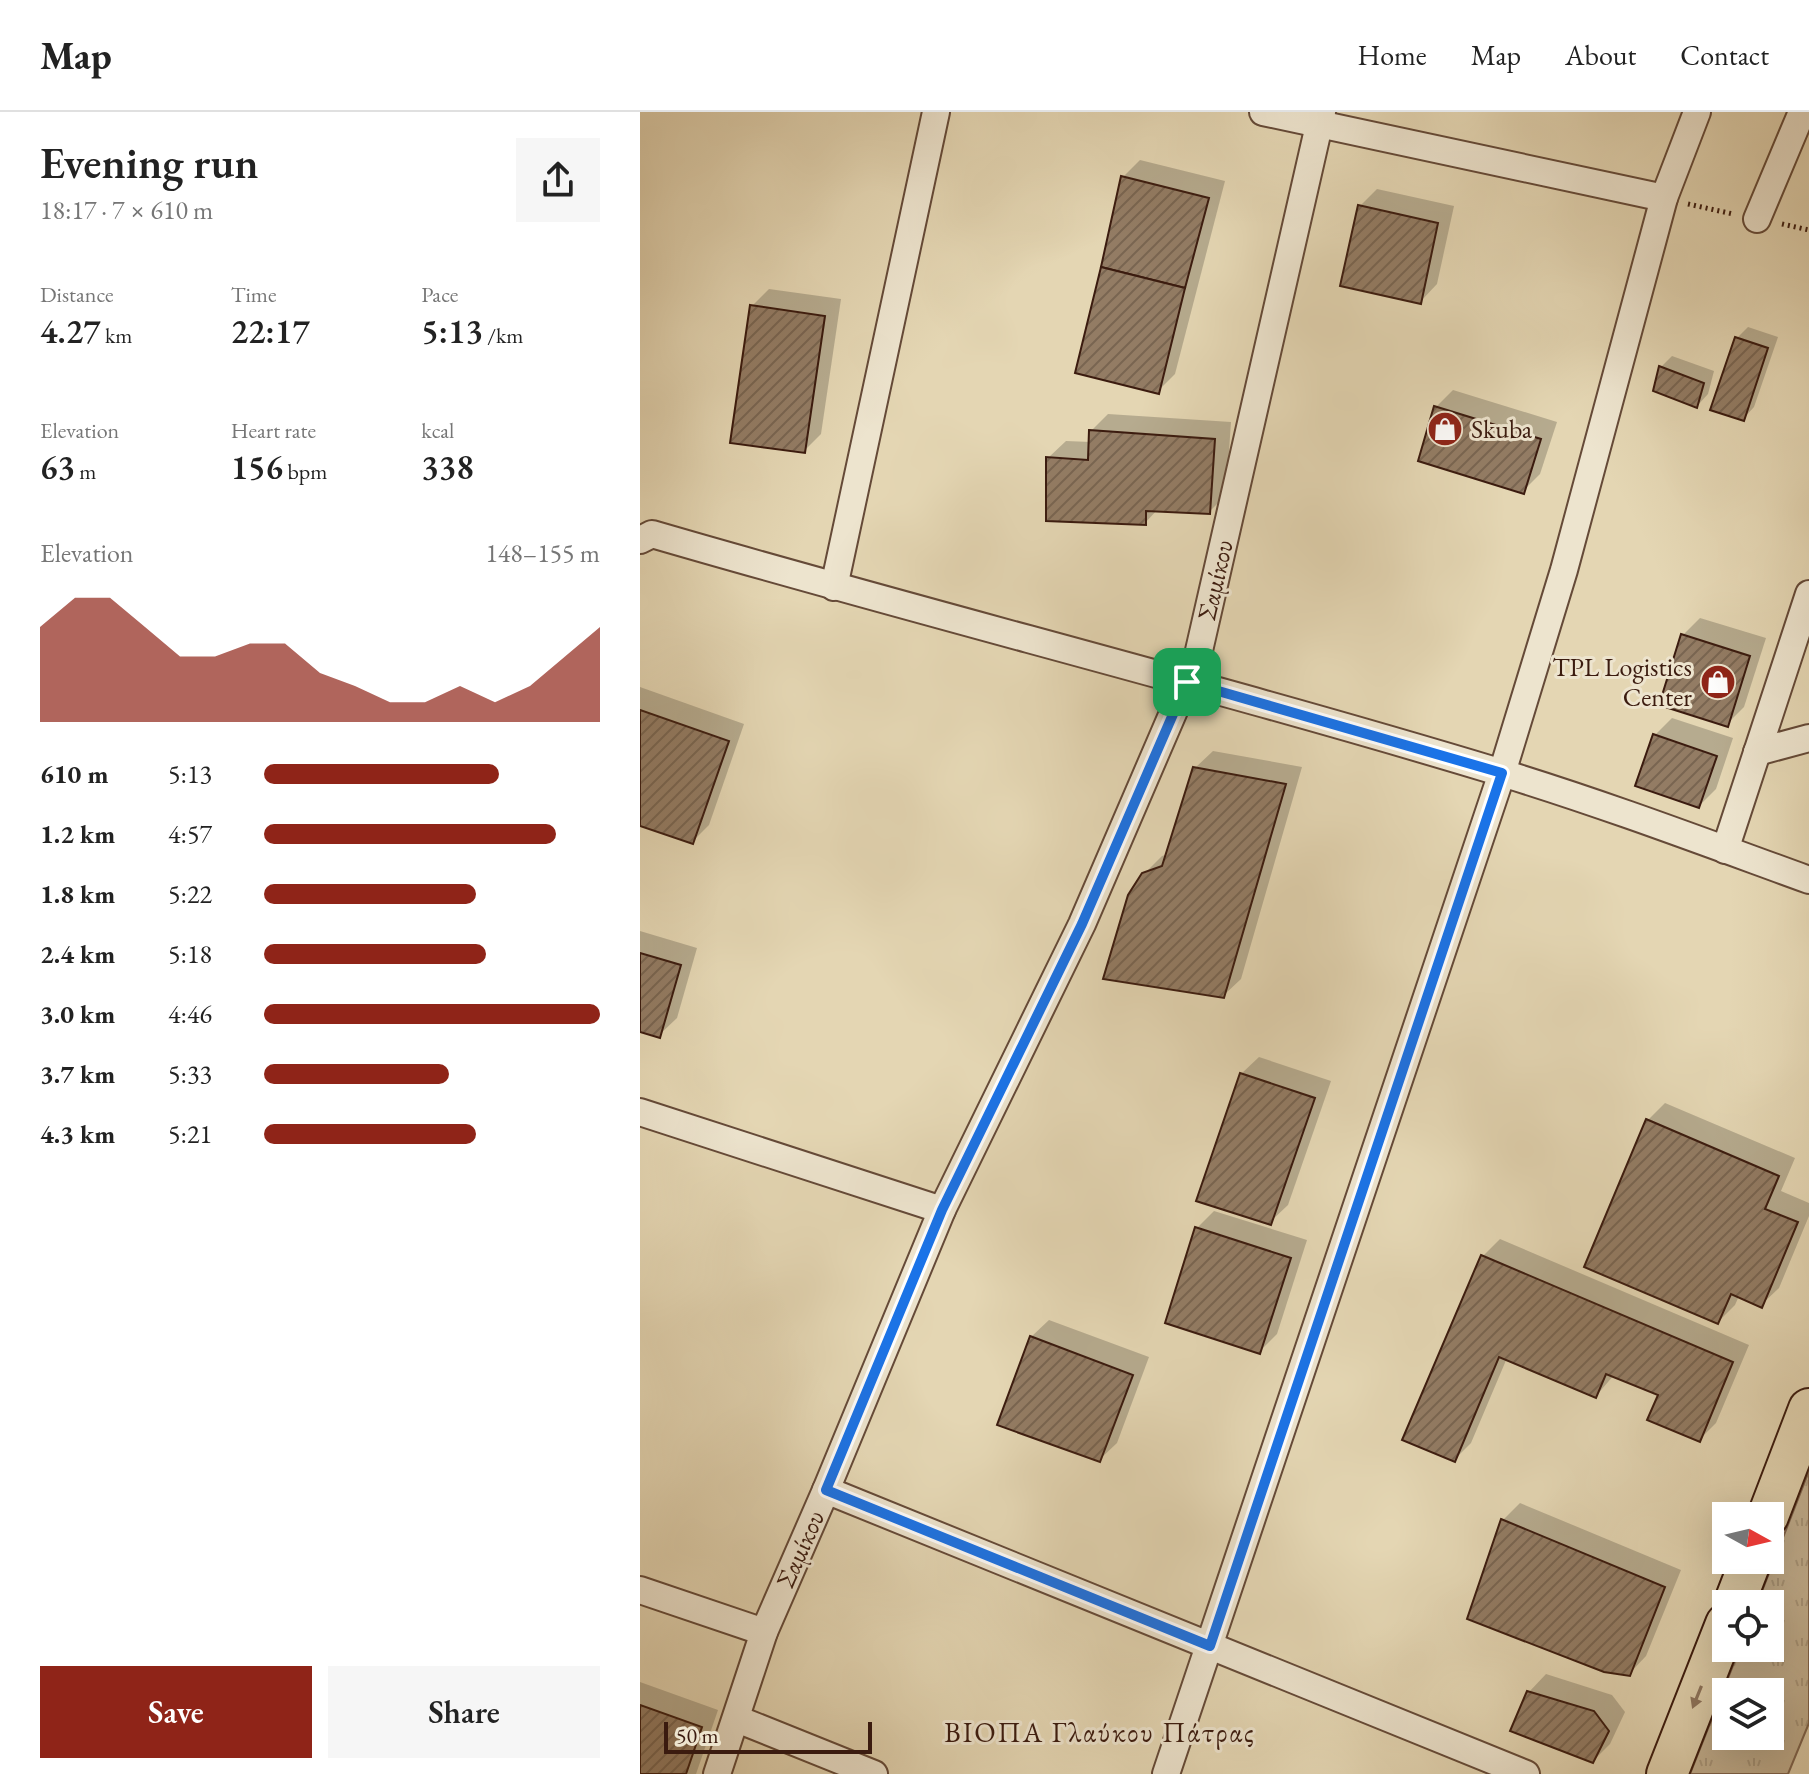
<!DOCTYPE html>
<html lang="en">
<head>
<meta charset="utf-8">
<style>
  body { margin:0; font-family:"EB Garamond",serif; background:#f6f6f6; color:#222; height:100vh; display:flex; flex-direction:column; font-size:30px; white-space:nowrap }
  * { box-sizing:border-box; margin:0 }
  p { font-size:26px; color:#767676 }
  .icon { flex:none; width:44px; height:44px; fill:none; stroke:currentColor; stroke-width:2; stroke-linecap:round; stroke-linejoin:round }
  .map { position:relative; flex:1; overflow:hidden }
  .details { display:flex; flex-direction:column; background:#fff; width:640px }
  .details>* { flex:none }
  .needle { width:52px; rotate:98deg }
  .tools { position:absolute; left:1072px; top:1390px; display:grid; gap:16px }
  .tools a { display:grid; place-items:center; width:72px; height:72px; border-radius:0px; background:#fff; box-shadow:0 8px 32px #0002; font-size:40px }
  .scale { position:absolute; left:24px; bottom:20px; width:208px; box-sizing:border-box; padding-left:8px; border:4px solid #3b1b0f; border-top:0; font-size:22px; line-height:28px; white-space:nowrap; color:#3b1b0f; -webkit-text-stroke:6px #ede4ce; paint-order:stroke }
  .pin { position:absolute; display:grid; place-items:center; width:68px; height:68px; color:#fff; margin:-34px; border-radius:16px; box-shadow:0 4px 12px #0006 }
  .round { display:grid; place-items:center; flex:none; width:84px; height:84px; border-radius:0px; background:#f6f6f6 }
  .summary { display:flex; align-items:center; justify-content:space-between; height:136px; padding:0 40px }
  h1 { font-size:44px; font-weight:600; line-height:60px }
  .metrics { display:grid; grid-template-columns:repeat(3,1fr); gap:12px; height:136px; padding:8px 40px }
  .metrics div { display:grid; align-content:center }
  .metrics b { font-size:34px; font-weight:600 }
  .metrics small { font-size:22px; font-weight:400 }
  .metrics p { font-size:22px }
  .chart { height:224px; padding:16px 40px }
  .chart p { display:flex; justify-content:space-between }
  .chart svg { width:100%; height:144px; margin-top:8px; fill:#8f2418; opacity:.7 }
  .action { display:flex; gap:16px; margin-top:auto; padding:16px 40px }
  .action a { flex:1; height:92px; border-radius:0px; background:#8f2418; color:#fff; font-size:32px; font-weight:600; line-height:92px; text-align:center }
  .action a+a { background:#f6f6f6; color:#222 }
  ul { padding:0 40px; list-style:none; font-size:26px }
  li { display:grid; grid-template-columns:128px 96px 1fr; align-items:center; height:60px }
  li i { height:20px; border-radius:10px; background:#8f2418 }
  header { display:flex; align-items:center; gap:48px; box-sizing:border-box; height:112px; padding:0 40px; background:#fff; border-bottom:2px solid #e0e0e0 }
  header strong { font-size:38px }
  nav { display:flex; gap:44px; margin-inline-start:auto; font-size:28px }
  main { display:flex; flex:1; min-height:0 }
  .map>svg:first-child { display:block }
  .grass { fill:url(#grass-tufts); stroke:#816853; stroke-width:2; fill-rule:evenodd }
  .shadow { fill:#0003 }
  .building { fill:url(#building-hatch); stroke:#3b1b0f; stroke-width:2 }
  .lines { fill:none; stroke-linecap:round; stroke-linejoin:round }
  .street-casing { stroke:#654a38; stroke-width:30 }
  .primary-casing { stroke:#3b1b0f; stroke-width:44 }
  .path { stroke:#3b1b0f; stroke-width:5; stroke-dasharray:2 4; stroke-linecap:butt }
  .street { stroke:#ede4ce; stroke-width:26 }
  .primary { stroke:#e4d6b3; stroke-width:40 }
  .oneway { fill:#907861 }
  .route-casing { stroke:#fff; stroke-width:16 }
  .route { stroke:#1a73e8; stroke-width:10 }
  .labels { text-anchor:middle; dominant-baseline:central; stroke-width:6; stroke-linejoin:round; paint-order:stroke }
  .poi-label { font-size:26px; fill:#3b1b0f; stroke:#ede4ce; text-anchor:start }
  .street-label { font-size:26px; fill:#3b1b0f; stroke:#ede4ce }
  .neighbourhood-label { font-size:28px; letter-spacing:2px; fill:#3b1b0f; stroke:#ede4ce }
</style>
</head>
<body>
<header>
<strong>Map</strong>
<nav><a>Home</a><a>Map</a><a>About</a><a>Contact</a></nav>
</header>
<main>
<section class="details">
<div class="summary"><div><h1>Evening run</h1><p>18:17 · 7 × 610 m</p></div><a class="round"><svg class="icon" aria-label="share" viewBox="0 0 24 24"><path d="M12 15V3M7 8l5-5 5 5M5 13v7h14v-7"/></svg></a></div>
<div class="metrics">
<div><p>Distance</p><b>4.27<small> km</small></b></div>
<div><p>Time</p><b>22:17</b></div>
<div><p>Pace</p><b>5:13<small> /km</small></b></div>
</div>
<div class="metrics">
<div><p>Elevation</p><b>63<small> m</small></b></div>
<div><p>Heart rate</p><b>156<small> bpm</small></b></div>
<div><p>kcal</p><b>338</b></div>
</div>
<div class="chart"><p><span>Elevation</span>148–155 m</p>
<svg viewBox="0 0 160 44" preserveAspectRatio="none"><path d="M0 44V15L10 6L20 6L30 15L40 24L50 24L60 20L70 20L80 29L90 33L100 38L110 38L120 33L130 38L140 33L150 24L160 15V44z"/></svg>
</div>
<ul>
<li><b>610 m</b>5:13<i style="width:70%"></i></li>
<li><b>1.2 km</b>4:57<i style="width:87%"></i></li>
<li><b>1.8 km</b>5:22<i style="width:63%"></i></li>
<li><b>2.4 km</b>5:18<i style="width:66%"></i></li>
<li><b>3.0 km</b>4:46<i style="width:100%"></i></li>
<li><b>3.7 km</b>5:33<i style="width:55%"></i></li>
<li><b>4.3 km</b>5:21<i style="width:63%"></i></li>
</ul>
<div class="action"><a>Save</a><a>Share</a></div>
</section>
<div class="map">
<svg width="1169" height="1662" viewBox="0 0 1169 1662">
  <defs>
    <pattern id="grass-tufts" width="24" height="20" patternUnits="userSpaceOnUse" patternTransform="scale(2)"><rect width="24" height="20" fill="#c7b697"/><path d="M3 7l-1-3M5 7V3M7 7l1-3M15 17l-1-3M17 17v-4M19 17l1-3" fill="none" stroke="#ac9c81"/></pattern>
    <pattern id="building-hatch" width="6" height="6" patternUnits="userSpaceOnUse" patternTransform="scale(2)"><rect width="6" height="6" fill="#937c64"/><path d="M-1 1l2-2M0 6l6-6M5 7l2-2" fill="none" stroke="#796551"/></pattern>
  </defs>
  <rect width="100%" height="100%" fill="#e4d6b3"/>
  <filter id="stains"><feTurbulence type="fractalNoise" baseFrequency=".0025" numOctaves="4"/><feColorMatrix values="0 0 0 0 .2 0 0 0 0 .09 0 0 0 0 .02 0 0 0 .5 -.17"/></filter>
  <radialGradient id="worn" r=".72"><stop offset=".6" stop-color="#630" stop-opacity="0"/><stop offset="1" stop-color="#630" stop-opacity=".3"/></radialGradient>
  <path class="grass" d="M1169 1359V1611L1148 1662H1050L1100 1536H1130V1492H1117ZM1086 1580H1130V1624H1086Z"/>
  <g class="shadow">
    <polygon points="500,48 585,69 535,262 518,279 483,65"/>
    <polygon points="737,77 814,94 797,172 780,190 720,94"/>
    <polygon points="129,177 201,187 181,322 164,339 112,194"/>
    <polygon points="1108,215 1138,225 1114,295 1103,307 1097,226"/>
    <polygon points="1032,244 1074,259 1068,282 1057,294 1021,255"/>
    <polygon points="813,278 917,310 900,362 883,379 796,295"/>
    <polygon points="468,302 591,310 586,383 569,400 518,397 505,411 408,346 426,329 451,330 451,319"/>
    <polygon points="1060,506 1126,526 1104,595 1087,612 1043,523"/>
    <polygon points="0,575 104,612 69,713 52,730 0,712"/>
    <polygon points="1032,606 1093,626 1076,677 1059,694 1015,623"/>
    <polygon points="573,639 662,655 601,867 583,884 504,762 522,744 528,742 555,656"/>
    <polygon points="0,819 57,836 37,906 19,923 0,918"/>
    <polygon points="619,945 691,969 648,1093 630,1110 601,962"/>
    <polygon points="1025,991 1155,1046 1141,1079 1169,1091 1169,1104 1139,1176 1121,1193 1099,1184 1095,1193 1078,1210 1008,1008"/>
    <polygon points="574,1099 667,1128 637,1222 620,1239 557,1116"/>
    <polygon points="860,1127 1109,1233 1076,1311 1059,1328 1020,1282 974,1263 956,1284 867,1246 831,1331 814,1348 843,1144"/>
    <polygon points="409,1208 509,1245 477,1331 459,1348 391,1225"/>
    <polygon points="880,1391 1041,1458 1006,1544 989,1562 863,1408"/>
    <polygon points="906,1562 972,1583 985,1600 970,1632 953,1649 889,1580"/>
    <polygon points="0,1570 78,1598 56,1662 0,1662"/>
  </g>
  <g class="building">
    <polygon points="481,64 569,86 545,176 461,155"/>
    <polygon points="718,93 798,111 781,192 700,174"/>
    <polygon points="461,155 545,176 519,282 435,261"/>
    <polygon points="110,193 185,204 165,341 90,331"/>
    <polygon points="1095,225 1128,236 1104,309 1070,298"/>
    <polygon points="1019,254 1064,271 1057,296 1013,279"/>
    <polygon points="794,294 901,327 884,382 778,349"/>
    <polygon points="449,318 575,327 570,402 506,399 506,413 406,409 406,345 448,348"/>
    <polygon points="1041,522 1110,544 1088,615 1019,593"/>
    <polygon points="0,598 89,629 53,732 0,714"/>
    <polygon points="1013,622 1077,644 1059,696 995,674"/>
    <polygon points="553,655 646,672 584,886 463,867 488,783 502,761 522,754"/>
    <polygon points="0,841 41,853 20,926 0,920"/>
    <polygon points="600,961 675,986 631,1113 556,1089"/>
    <polygon points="1006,1007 1139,1064 1125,1097 1158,1110 1122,1196 1091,1182 1078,1212 944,1155"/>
    <polygon points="555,1115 651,1146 620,1242 525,1211"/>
    <polygon points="841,1143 1093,1250 1060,1330 1007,1308 1018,1283 966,1262 956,1286 859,1245 815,1350 762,1328"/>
    <polygon points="390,1224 493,1263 460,1350 357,1313"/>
    <polygon points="861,1407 1025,1475 990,1564 964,1560 827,1507"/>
    <polygon points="887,1579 954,1599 969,1619 953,1651 870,1619"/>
    <polygon points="0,1593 62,1615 46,1662 0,1662"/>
  </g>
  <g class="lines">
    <defs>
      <g id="street">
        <polyline points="623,0 1024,86"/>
        <polyline points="1117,107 1162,0"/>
        <path d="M0 428 12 422C293 504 578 575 859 660 964 692 1067 731 1169 768"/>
        <polyline points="194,475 296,0"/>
        <polyline points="1117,640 1169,626"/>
        <polyline points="1085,738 1169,482"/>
        <polyline points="0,1000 302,1098"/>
        <polyline points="186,1378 886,1662"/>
        <polyline points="0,1478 124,1520"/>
        <polyline points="97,1607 234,1662"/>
        <polyline points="77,1662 124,1520 186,1378 302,1098 442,812 558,543 682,0"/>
        <polyline points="526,1662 862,661 924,458 1024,86 1057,0"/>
      </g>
      <g id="primary">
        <polyline points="1128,1404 1169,1297"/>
        <polyline points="1094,1492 1111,1448"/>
        <polyline points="1027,1662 1086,1512"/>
      </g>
    </defs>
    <use href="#street" class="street-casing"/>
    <use href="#primary" class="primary-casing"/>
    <g class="path">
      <polyline points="1048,92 1093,102"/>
      <polyline points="1142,112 1169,118"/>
    </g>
    <use href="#street" class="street"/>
    <use href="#primary" class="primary"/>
  </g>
  <defs><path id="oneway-solid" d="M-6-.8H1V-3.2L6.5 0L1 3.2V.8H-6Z" transform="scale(2)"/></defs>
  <use class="oneway" href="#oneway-solid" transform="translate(1057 1585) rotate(112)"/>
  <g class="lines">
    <defs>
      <polygon id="route" points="547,570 862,661 570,1534 186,1378 302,1098 442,812"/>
    </defs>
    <use href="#route" class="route-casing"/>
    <use href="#route" class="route"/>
  </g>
  <defs>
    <symbol id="shop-disc" viewBox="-11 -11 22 22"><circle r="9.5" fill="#8f2418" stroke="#ede4ce"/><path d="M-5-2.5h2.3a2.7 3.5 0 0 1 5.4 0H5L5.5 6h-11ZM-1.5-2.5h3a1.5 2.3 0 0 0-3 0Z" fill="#fff"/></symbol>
  </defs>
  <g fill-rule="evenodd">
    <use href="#shop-disc" x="785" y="297" width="40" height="40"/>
    <use href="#shop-disc" x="1058" y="550" width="40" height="40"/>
  </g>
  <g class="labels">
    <g class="poi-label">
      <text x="831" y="317">Skuba</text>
      <text x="1052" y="555" text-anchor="end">TPL Logistics<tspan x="1052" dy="30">Center</tspan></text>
    </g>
    <g class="street-label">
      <text transform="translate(575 468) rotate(-77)">Σαμίκου</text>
      <text transform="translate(160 1437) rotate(-66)">Σαμίκου</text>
    </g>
    <g class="neighbourhood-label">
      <text x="460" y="1620">ΒΙΟΠΑ Γλαύκου Πάτρας</text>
    </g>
  </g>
  <rect width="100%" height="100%" filter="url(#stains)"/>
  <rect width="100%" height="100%" fill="url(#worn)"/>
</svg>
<div class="tools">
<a><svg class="needle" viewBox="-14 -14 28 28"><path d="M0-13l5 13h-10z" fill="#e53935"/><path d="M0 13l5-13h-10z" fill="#767676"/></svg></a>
<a><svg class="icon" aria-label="locate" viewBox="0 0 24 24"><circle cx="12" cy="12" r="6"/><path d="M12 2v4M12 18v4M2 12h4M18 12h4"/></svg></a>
<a><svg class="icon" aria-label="layers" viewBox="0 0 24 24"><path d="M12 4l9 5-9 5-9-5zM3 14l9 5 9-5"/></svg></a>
</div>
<div class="scale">50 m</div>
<div class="pin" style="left:547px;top:570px;background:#1e9e55"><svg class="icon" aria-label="arrive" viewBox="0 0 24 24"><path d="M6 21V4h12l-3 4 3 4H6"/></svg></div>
</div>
</main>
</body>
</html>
